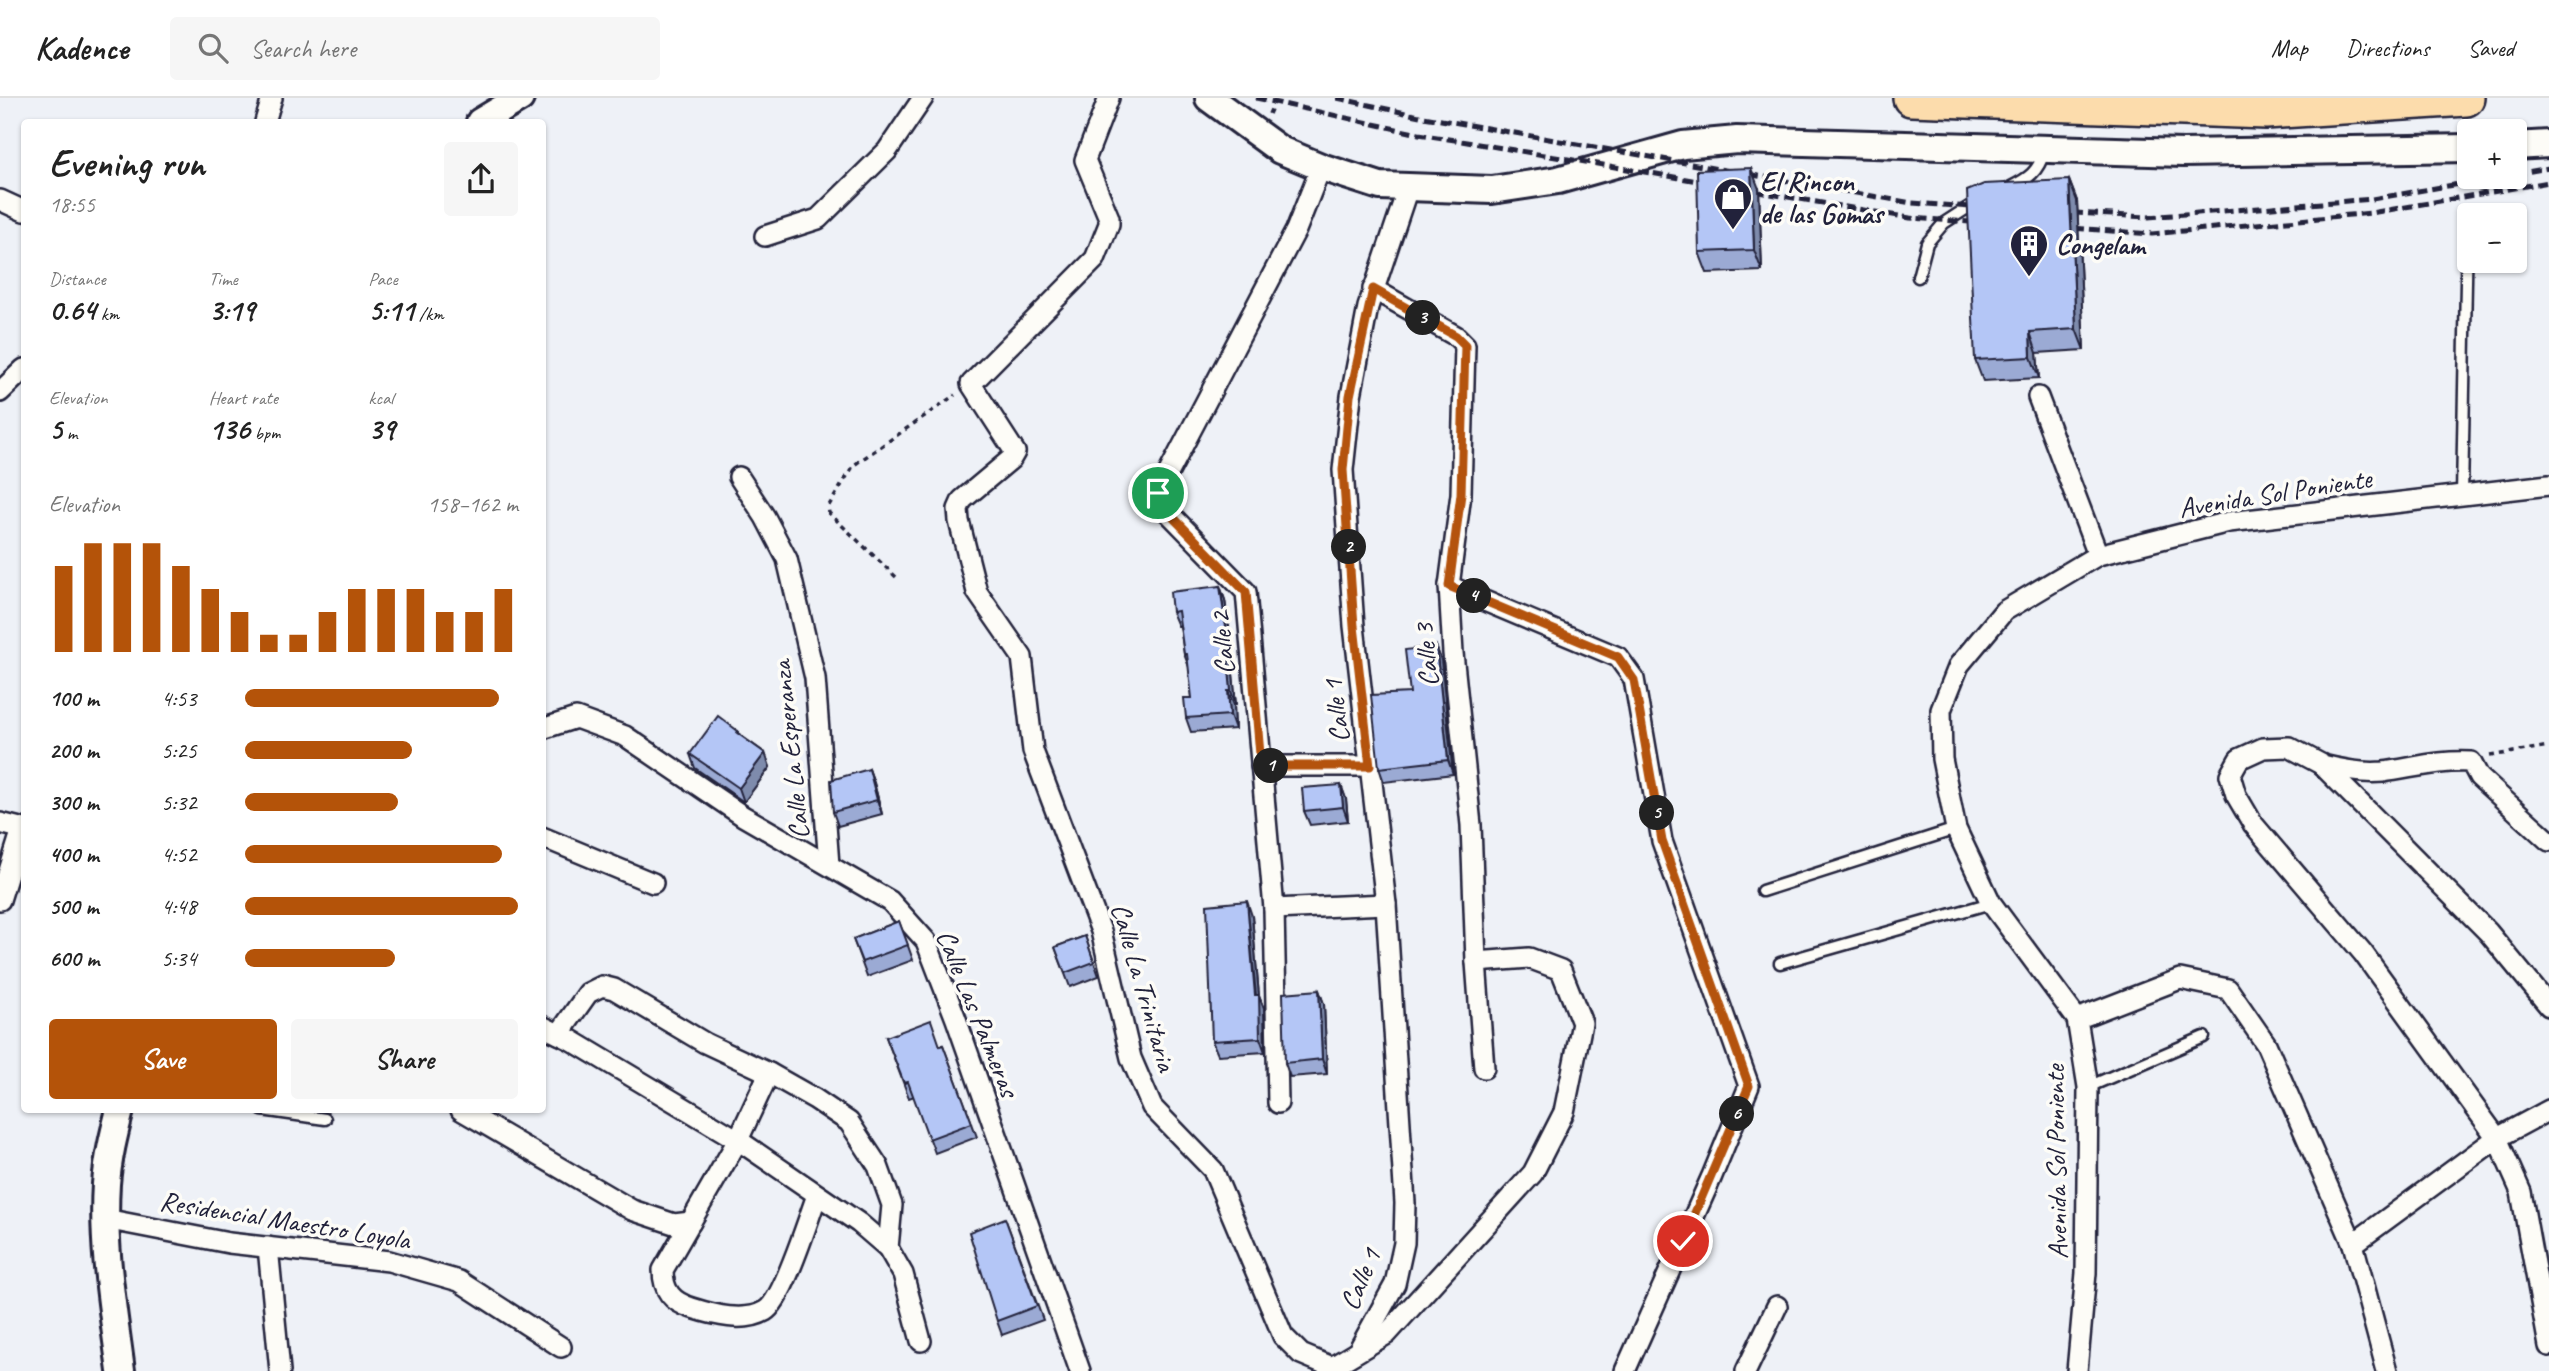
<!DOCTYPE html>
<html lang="en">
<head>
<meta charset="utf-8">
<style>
  body { margin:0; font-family:Caveat,sans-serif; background:#f6f6f6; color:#222; height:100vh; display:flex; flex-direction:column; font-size:26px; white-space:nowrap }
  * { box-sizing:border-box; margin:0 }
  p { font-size:23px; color:#767676 }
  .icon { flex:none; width:38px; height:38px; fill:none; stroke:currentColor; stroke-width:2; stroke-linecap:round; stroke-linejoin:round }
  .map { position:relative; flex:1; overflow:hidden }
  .sheet { position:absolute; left:21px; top:21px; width:525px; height:994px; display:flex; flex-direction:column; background:#fff; border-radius:7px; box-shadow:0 2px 5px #0004 }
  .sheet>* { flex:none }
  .fabs { position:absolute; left:2457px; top:21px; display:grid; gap:14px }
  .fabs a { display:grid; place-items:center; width:70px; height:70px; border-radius:7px; background:#fff; box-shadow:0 2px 5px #0004; font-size:35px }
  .pin { position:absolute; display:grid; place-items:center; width:60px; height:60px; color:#fff; margin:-30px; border:4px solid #fff; border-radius:50%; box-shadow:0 2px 7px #0007 }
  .km { position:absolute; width:35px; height:35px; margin:-18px; border-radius:50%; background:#222; color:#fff; font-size:19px; line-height:35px; text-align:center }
  .round { display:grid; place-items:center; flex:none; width:74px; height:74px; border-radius:7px; background:#f6f6f6 }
  .summary { display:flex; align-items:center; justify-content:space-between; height:119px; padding:0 28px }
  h1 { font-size:38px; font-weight:700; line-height:52px }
  .stats { display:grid; grid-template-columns:repeat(3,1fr); gap:10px; height:119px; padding:7px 28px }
  .stats div { display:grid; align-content:center }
  .stats b { font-size:30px; font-weight:700 }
  .stats small { font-size:19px; font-weight:400 }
  .stats p { font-size:19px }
  .chart { height:196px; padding:14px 28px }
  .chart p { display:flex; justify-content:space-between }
  .chart svg { width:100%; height:126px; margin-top:7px; stroke:#b45309; stroke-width:6 }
  .button { display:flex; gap:14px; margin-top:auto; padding:14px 28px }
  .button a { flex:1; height:80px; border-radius:7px; background:#b45309; color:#fff; font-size:28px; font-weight:700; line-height:80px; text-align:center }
  .button a+a { background:#f6f6f6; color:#222 }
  ul { padding:0 28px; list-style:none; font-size:23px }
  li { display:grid; grid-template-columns:112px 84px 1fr; align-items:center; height:52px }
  li i { height:18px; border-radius:9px; background:#b45309 }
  header { display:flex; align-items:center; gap:42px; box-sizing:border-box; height:98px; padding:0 35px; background:#fff; border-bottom:2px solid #e0e0e0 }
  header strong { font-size:33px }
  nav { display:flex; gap:38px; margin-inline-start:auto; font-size:24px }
  .search { width:490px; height:63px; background:#f6f6f6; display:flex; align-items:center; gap:18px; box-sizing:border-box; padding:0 24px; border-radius:7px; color:#767676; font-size:26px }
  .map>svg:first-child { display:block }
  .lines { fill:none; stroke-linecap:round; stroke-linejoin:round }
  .lane-casing { stroke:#22223b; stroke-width:15 }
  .street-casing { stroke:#22223b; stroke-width:24 }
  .secondary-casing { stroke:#22223b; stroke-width:32 }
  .highway-casing { stroke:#22223b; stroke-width:40 }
  .path { stroke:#22223b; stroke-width:3.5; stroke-dasharray:5 5; stroke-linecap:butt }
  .lane { stroke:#fdfcf7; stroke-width:10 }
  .street { stroke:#fdfcf7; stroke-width:19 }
  .secondary { stroke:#fdfcf7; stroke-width:26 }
  .highway { stroke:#fcdcac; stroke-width:35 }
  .rail { stroke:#22223b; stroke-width:5; stroke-dasharray:10 5; stroke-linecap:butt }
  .wall { fill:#9baad4; stroke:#22223b; stroke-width:2 }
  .shaded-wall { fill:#7e8bac; stroke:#22223b; stroke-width:2 }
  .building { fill:#b4c6f6; stroke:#22223b; stroke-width:2 }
  .route-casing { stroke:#fff; stroke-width:14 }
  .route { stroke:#b45309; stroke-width:9 }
  .labels { text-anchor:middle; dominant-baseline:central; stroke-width:7; stroke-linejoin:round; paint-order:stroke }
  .poi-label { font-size:28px; font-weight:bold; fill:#22223b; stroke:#fdfcf7; text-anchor:start }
  .street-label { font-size:28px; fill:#22223b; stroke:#fdfcf7 }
</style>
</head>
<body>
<header>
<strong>Kadence</strong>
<div class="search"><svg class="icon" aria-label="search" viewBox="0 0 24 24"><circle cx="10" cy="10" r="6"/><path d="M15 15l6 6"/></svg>Search here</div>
<nav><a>Map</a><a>Directions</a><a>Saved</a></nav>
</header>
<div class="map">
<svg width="2549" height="1273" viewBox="0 0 2549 1273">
  <rect width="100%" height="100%" fill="#eef1f7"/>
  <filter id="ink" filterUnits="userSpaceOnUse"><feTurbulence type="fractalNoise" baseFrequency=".0143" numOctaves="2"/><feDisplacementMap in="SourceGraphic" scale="14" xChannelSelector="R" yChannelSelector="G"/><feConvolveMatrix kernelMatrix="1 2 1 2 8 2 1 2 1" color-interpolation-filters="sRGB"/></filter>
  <g filter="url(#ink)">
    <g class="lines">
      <defs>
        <g id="lane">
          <path d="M2011 89C2029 80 2038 74 2044 54"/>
          <polyline points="1918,179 1927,145 1944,125 1978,103"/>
          <polyline points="2462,398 2467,130"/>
          <polyline points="1762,793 1956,731"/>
          <polyline points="1780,865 1991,805"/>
          <polyline points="2088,989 2204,939"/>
          <polyline points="262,1012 325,1021"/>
        </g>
        <g id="street">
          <polyline points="1109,0 1085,62 1109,120 1109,126 1095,161 971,286 1015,354 1011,361 962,402 958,411 959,423 977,494 1022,559 1033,653 1101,833 1131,960 1152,1009 1213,1072 1283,1238 1301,1256 1332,1269 1387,1236 1533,1075 1564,1014 1582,925 1561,872 1529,860 1476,864"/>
          <polyline points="265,24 272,0"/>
          <polyline points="0,102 24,113"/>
          <polyline points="765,138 818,121 887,53 923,0"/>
          <polyline points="1373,191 1456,238 1465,247 1461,396 1449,488 1453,555 1471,727 1476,864 1484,970"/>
          <polyline points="0,294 24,271"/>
          <polyline points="2038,299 2098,457"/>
          <polyline points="739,379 765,419 787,461 815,580 829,767"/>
          <polyline points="1449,488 1618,559 1634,581 1662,743 1749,988 1712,1078 1625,1273"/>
          <polyline points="542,631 576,620 625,638 743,718 890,803 926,843 956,921 1080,1273"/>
          <path d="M2322 667C2342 672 2362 676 2383 674 2413 670 2440 662 2471 664L2479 679 2549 743"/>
          <polyline points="1261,668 1370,668"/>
          <polyline points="0,725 24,731"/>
          <polyline points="542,739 653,785"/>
          <polyline points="0,802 22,731"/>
          <polyline points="1274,811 1386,806"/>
          <polyline points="2549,908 2488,834 2321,666 2289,649 2263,650 2239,661 2230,677 2236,697 2253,726 2363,855 2497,1040 2521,1094 2549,1248"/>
          <polyline points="2077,921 2180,881 2228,891 2266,946 2353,1146 2387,1273"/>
          <polyline points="542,928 571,942 738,1042 859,1125 888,1150 903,1176 921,1243"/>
          <polyline points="559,936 588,895 602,888 614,891 705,945 769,975 815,1001 849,1024 878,1068 892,1107 888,1150"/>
          <path d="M769 975 738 1042 663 1172C663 1193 672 1204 692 1210 714 1217 744 1225 765 1213 783 1203 809 1119 817 1097"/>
          <polyline points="1278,1005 1274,811 1246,494 1161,407 1158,395 1296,132 1321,69"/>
          <polyline points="461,1012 632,1112 674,1126 691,1124"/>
          <polyline points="105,1121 229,1145 389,1163 459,1183 561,1249"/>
          <polyline points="2353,1146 2497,1040 2549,1012"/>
          <polyline points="268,1149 280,1273"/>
          <polyline points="1358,1253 1395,1186 1404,1145 1405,1105 1386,806 1354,528 1343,372 1351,298 1368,209 1408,90"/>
          <polyline points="1746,1273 1777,1208"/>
          <polyline points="2077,1273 2086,1175 2088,989 2077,921 1991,805 1956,731 1942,661 1941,612 1959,567 2004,513 2098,457 2229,424 2549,387"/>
        </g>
        <g id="secondary">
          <polyline points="1209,0 1280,52 1321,69 1380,88 1492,92 1558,82 1683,47 1737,42 2183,55 2469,50"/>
          <polyline points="480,24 520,0"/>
          <polyline points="2515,48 2549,46"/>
          <path d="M120 1012C114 1036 108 1060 106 1086 102 1148 113 1211 121 1273"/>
        </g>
        <polyline id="highway" points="1911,0 2266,13 2466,0"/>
      </defs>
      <use href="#lane" class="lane-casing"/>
      <use href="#street" class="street-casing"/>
      <use href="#secondary" class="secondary-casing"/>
      <use href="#highway" class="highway-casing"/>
      <g class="path">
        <polyline points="1269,16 1276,0"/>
        <polyline points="896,479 829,415 828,409 854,367 955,297"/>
        <polyline points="2490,658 2549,648"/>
      </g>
      <use href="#lane" class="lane"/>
      <use href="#street" class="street"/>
      <use href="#secondary" class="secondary"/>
      <use href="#highway" class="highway"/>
      <g class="rail">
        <polyline points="1256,0 1419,36 1716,86"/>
        <polyline points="1337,0 1424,19 1912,105 1988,110"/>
        <polyline points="2515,76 2549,70"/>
        <polyline points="1741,91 1910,120 1986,125"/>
        <polyline points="2058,114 2148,119 2372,101 2499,79"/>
        <polyline points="2060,129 2152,136 2371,115 2549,84"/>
      </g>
    </g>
    <g class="wall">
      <polygon points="2069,82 2077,103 2084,252 2037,255 2039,280 1983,283 1975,262"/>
      <polygon points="1759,91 1762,173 1707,175 1699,154"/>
      <polygon points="1220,488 1225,502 1234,565 1232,565 1236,607 1234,607 1235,631 1191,634 1186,620 1192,600 1189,569 1184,556 1180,528 1178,528 1172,514"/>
      <polygon points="1436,548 1441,562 1453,676 1384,684 1379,670 1410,595"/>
      <polygon points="738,633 740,637 765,655 770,669 744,704 695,670 690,656"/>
      <polygon points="869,671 874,685 882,716 838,728 833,714"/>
      <polygon points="1341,687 1346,701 1348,723 1310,727 1304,713"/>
      <polygon points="1252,818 1259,898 1264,911 1265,954 1218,957 1212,943"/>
      <polygon points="899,823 913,862 867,879 853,841"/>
      <polygon points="1085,838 1099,878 1070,889 1055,849"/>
      <polygon points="1319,892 1324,906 1327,976 1290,979 1285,965"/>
      <polygon points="886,939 940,948 943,947 977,1039 935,1055 914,998 909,1000"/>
      <polygon points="1005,1120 1043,1222 1002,1237 997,1223"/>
    </g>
    <g class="shaded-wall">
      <polygon points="1751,70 1759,91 1762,173 1754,152"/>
      <polygon points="2069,82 2077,103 2084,252 2076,231"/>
      <polygon points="2030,234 2037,255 2039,280 2031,259"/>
      <polygon points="1220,488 1225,502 1234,565 1229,550"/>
      <polygon points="1436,548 1441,562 1453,676 1448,662"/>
      <polygon points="1227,551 1232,565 1236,607 1231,593"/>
      <polygon points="1228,593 1234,607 1235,631 1230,617"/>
      <polygon points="765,655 770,669 744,704 739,690"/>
      <polygon points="869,671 874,685 882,716 877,702"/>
      <polygon points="1341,687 1346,701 1348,723 1343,709"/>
      <polygon points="1247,803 1252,818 1259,898 1264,911 1265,954 1260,940"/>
      <polygon points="1319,892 1324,906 1327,976 1322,961"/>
    </g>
    <g class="building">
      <polygon points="1751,70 1754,152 1699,154 1697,72"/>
      <polygon points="2069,82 2076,231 2030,234 2031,259 1975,262 1967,93 1984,86"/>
      <polygon points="1220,488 1229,550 1227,551 1231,593 1228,593 1230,617 1186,620 1184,600 1192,600 1187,556 1184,556 1178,513 1172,514 1170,494"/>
      <polygon points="1436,548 1448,662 1379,670 1371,597 1410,595 1405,552"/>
      <polygon points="718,618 738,633 737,635 765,655 739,690 690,656"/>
      <polygon points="869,671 877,702 833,714 831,682"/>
      <polygon points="1341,687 1343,709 1304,713 1302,690"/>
      <polygon points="1247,803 1255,897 1259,897 1260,940 1212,943 1207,807"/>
      <polygon points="899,823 908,847 862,864 853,841"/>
      <polygon points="1085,838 1094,864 1065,875 1055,849"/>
      <polygon points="1319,892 1322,961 1285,965 1283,895"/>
      <polygon points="931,922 940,948 943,947 972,1025 929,1041 908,984 904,985 886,939"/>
      <polygon points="1005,1120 1037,1208 997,1223 969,1134"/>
    </g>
  </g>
  <g class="lines" filter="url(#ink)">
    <defs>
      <polyline id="route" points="1158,395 1161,407 1246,494 1261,668 1370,668 1354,528 1343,372 1350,298 1373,191 1456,238 1465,247 1461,396 1449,488 1618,559 1634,582 1662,743 1749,988 1683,1143"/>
    </defs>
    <use href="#route" class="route-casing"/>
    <use href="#route" class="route"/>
  </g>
  <defs>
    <symbol id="shop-pin" viewBox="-11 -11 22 30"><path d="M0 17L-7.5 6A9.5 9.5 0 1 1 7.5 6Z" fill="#22223b" stroke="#fdfcf7"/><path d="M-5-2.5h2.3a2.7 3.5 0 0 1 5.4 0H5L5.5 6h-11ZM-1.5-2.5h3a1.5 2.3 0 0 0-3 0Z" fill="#fff"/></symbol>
    <symbol id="building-pin" viewBox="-11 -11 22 30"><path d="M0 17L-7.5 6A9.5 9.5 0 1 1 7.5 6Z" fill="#22223b" stroke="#fdfcf7"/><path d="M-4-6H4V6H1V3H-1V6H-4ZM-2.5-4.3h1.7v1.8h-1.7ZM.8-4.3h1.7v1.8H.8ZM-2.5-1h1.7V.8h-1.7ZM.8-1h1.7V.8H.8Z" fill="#fff"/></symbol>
  </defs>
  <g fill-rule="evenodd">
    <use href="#shop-pin" x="1711" y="77" width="44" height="60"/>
    <use href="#building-pin" x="2007" y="124" width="44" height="60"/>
  </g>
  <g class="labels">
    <g class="poi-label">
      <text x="1760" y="83">El Rincon<tspan x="1760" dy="32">de las Gomas</tspan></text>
      <text x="2056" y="146">Congelam</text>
    </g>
    <g class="street-label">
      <text transform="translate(2275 395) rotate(-9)">Avenida Sol Poniente</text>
      <text transform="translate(1222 545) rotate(-95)">Calle 2</text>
      <text transform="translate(1426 557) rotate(-95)">Calle 3</text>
      <text transform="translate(1336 613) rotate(-97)">Calle 1</text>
      <text transform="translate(790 652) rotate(-96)">Calle La Esperanza</text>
      <text transform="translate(1144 889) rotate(74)">Calle La Trinitaria</text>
      <text transform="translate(978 915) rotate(68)">Calle Las Palmeras</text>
      <text transform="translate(2056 1064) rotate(-91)">Avenida Sol Poniente</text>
      <text transform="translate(285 1122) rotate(9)">Residencial Maestro Loyola</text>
      <text transform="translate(1360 1181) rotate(-67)">Calle 1</text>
    </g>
  </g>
</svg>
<div class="fabs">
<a>+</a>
<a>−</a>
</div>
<div class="pin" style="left:1158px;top:395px;background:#1e9e55"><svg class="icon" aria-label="arrive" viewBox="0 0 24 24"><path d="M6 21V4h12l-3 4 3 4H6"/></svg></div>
<div class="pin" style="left:1683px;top:1143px;background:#d93025"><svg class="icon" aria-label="check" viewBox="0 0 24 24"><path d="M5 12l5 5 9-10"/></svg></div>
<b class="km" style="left:1271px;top:668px">1</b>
<b class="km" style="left:1349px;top:449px">2</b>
<b class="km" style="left:1423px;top:220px">3</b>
<b class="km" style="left:1474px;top:498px">4</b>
<b class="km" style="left:1657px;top:715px">5</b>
<b class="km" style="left:1737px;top:1016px">6</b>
<section class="sheet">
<div class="summary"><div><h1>Evening run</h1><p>18:55</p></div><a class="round"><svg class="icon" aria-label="share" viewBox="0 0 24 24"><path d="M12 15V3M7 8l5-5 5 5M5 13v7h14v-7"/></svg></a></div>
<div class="stats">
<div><p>Distance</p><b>0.64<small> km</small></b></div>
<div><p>Time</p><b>3:19</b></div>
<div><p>Pace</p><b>5:11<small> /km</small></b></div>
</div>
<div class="stats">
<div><p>Elevation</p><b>5<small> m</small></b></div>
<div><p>Heart rate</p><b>136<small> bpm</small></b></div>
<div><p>kcal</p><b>39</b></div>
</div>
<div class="chart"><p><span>Elevation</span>158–162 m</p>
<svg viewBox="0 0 160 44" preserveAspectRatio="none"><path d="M5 44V14M15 44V6M25 44V6M35 44V6M45 44V14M55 44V22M65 44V30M75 44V38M85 44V38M95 44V30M105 44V22M115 44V22M125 44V22M135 44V30M145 44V30M155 44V22"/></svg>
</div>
<ul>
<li><b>100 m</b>4:53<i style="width:93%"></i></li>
<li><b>200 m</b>5:25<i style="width:61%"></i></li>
<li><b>300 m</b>5:32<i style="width:56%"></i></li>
<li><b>400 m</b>4:52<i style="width:94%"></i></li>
<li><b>500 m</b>4:48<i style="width:100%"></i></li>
<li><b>600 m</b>5:34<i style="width:55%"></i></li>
</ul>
<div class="button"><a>Save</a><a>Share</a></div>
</section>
</div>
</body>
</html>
